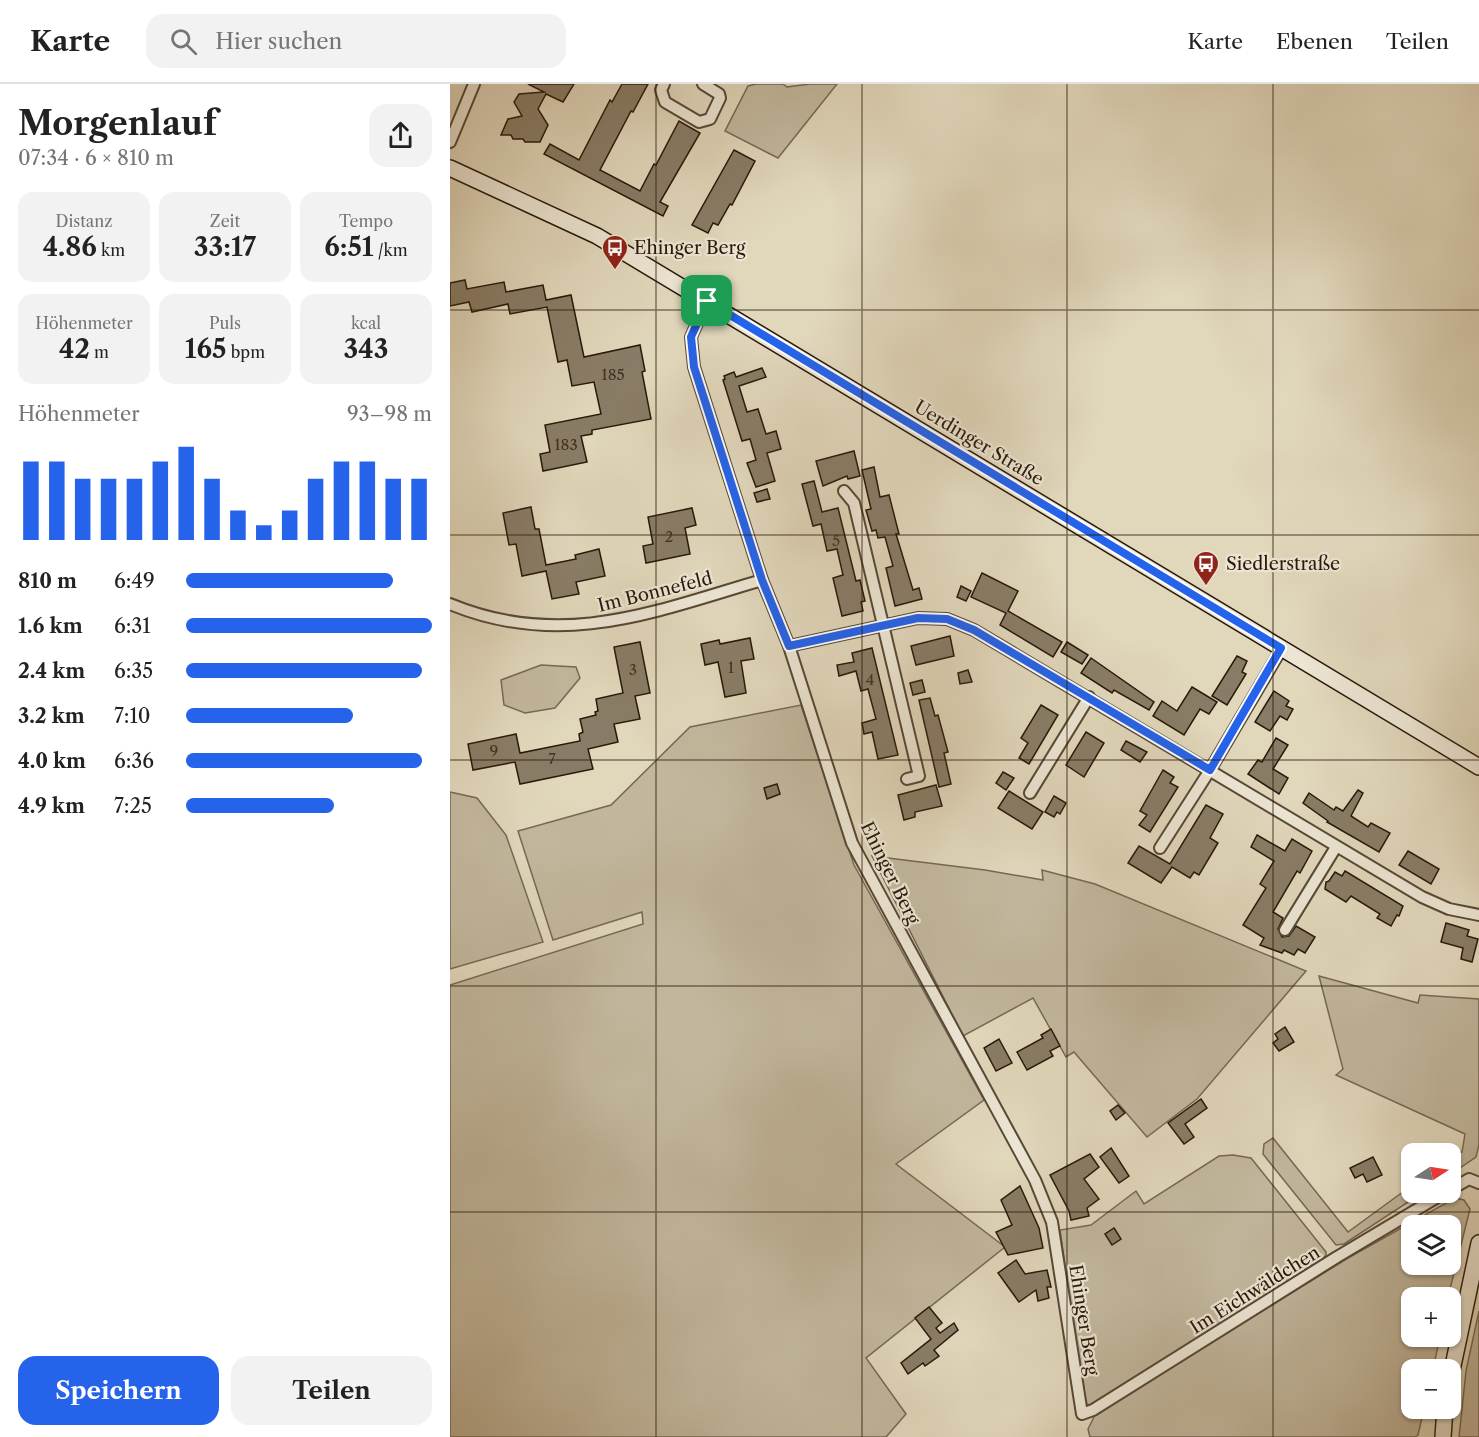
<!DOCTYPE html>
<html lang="de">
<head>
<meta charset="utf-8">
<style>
  body { margin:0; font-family:"Libre Caslon Text",serif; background:#f2f2f2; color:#222; height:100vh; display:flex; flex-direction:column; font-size:22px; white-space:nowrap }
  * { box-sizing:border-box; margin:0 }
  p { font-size:20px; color:#767676 }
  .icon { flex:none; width:33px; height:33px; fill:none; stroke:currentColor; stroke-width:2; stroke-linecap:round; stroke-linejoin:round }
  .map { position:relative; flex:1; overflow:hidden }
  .details { display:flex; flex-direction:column; background:#fff; width:450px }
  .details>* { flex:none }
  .needle { width:39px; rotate:78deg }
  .fabs { position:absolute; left:951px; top:1059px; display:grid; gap:12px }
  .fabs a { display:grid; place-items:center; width:60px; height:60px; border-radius:12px; background:#fff; box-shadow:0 2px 4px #0004; font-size:30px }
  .pin { position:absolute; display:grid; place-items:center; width:51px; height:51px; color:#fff; margin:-26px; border-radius:12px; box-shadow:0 3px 9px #0006 }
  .round { display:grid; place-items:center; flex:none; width:63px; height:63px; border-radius:18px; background:#f2f2f2 }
  .overview { display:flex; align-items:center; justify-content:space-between; height:102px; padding:0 18px }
  h1 { font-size:33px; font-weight:700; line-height:45px }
  .stats { display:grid; grid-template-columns:repeat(3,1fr); gap:9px; height:102px; padding:6px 18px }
  .stats div { display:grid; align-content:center; border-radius:15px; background:#f2f2f2; text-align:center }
  .stats b { font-size:26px; font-weight:700 }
  .stats small { font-size:16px; font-weight:400 }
  .stats p { font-size:16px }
  .chart { height:168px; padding:12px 18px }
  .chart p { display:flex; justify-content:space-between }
  .chart svg { width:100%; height:108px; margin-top:6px; stroke:#2563eb; stroke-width:6 }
  .primary-button { display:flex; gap:12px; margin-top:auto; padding:12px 18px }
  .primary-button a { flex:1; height:69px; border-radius:18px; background:#2563eb; color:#fff; font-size:24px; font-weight:700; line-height:69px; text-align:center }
  .primary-button a+a { background:#f2f2f2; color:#222 }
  ul { padding:0 18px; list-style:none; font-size:20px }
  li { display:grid; grid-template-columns:96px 72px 1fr; align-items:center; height:45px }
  li i { height:15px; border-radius:8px; background:#2563eb }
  header { display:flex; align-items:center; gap:36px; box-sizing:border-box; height:84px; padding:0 30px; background:#fff; border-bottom:2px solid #e0e0e0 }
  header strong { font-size:28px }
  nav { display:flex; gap:33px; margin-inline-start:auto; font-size:21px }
  .search { width:420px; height:54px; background:#f2f2f2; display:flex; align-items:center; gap:15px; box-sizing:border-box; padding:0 21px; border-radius:18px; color:#767676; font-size:22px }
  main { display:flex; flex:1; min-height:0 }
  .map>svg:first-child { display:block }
  .green { fill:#c2b79d; stroke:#766854; stroke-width:1.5; fill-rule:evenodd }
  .building { fill:#897c66; stroke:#29190a; stroke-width:1.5 }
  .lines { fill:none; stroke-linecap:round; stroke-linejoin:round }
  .minor-casing { stroke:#574836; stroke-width:14 }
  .secondary-casing { stroke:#29190a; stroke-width:18 }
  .minor { stroke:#ece5d3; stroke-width:10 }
  .secondary { stroke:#ece5d3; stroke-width:15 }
  .route-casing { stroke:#fff; stroke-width:12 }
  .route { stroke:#2563eb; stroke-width:8 }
  .grid { fill:none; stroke:#29190a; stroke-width:1.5; stroke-opacity:0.55 }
  .labels { text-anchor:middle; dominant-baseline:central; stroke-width:4.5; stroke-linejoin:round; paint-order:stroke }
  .number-label { font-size:15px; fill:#413221 }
  .poi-label { font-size:18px; fill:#29190a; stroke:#ece5d3; text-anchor:start }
  .street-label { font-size:18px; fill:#29190a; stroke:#ece5d3 }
</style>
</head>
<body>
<header>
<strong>Karte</strong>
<div class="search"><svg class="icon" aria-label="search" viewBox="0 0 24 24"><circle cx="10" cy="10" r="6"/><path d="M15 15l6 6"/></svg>Hier suchen</div>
<nav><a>Karte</a><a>Ebenen</a><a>Teilen</a></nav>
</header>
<main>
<section class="details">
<div class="overview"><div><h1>Morgenlauf</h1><p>07:34 · 6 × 810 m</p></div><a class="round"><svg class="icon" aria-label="share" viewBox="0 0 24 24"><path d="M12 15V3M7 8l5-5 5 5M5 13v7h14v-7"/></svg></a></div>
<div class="stats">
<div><p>Distanz</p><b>4.86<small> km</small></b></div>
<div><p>Zeit</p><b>33:17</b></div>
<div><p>Tempo</p><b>6:51<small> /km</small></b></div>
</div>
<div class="stats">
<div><p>Höhenmeter</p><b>42<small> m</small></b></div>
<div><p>Puls</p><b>165<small> bpm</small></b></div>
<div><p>kcal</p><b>343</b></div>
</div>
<div class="chart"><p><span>Höhenmeter</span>93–98 m</p>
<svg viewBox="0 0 160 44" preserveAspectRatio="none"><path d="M5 44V12M15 44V12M25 44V19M35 44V19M45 44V19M55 44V12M65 44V6M75 44V19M85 44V32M95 44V38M105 44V32M115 44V19M125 44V12M135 44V12M145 44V19M155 44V19"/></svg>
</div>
<ul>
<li><b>810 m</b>6:49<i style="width:84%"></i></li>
<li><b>1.6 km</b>6:31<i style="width:100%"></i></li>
<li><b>2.4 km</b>6:35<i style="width:96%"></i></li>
<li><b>3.2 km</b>7:10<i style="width:68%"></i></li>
<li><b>4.0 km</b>6:36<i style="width:96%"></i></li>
<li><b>4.9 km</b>7:25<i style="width:60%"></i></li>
</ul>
<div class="primary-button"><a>Speichern</a><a>Teilen</a></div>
</section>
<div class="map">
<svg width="1029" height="1353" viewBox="0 0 1029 1353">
  <rect width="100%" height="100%" fill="#e1d7bb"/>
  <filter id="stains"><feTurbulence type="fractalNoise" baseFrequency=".00333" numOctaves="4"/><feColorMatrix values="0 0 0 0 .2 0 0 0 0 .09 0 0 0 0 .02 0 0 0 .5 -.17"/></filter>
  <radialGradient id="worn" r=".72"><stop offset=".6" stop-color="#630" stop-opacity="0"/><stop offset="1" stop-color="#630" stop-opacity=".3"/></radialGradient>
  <g class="green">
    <polygon points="306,0 333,0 337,3 360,0 387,0 328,74 275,47 298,2"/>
    <polygon points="91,581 126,583 130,594 105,624 75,629 54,621 51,596"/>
    <polygon points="351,621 404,781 534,1016 446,1080 555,1163 416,1274 456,1330 436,1353 0,1353 0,901 193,840 192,828 103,856 68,747 161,721 240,643"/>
    <polygon points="0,708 27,714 56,751 93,858 0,885"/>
    <polygon points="422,772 535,786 593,796 592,786 645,800 856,887 747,1015 697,1053 624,968 616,973 583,914 513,952"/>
    <polygon points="869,892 968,919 970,911 1029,915 1029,1061 1026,1073 1001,1090 1001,1075 1012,1068 1015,1050 886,991 893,985"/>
    <polygon points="823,1054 898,1148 961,1102 962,1108 972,1109 894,1160 886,1161 813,1070 814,1060"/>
    <polygon points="783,1071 801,1074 876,1168 876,1172 841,1195 824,1210 642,1322 634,1319 610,1146 641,1141 686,1107 694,1120 769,1072"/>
    <path d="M1005 1114 1014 1116 1020 1125 998 1213 962 1214V1252L990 1253 983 1285 962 1286V1324L974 1325 968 1351 965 1353H640L638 1345 645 1331 898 1174ZM962 1142H1000V1180H962Z"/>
    <polygon points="1029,1227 1029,1353 1009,1353 1016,1287"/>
  </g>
  <g class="building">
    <polygon points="78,0 124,0 113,18 96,10 88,25 98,41 90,58 75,58 73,55 63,55 61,51 51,51 58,35 72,32 64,18 69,10 94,8"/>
    <polygon points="172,0 198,0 183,28 181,27 150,86 190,107 204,80 206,81 229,37 250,49 210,118 218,122 213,132 94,70 100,60 129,76 160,16 162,18"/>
    <polygon points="284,66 305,77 282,121 280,120 268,141 263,139 258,149 242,141"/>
    <polygon points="15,196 17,205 54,198 56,208 93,201 96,216 121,211 134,273 190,261 195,287 192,288 201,335 142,346 142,350 131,352 137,378 93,387 90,370 100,368 95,341 151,330 144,298 122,302 117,276 108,278 97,223 60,230 58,220 22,228 19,218 0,222 0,199"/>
    <polygon points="312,284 316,293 289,302 297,328 308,325 316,350 326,347 331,365 317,369 325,397 306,403 297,379 306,376 300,355 292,357 273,296 275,295 274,292 284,288 286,293"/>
    <polygon points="404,367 410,392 398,395 397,392 373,402 366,377"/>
    <polygon points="424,383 430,413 439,411 449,450 446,450 463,506 469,504 472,515 445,522 436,484 443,482 435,453 428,454 426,446 422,447 416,426 421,425 412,386"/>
    <polygon points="364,397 372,428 388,424 406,497 410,496 415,517 411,518 413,527 392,532 383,494 393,491 387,465 377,467 371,440 363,442 352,400"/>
    <polygon points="317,405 320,415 307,418 304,409"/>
    <polygon points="81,423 85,445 89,445 96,481 126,475 125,471 149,465 155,492 126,498 129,510 102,515 96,487 72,492 66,460 59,461 53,429"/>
    <polygon points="242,424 246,441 235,444 240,470 196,479 193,462 203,460 198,433"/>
    <polygon points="532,489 568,507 558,527 612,558 603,573 550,541 556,529 521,513"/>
    <polygon points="511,502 521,507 516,517 507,513"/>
    <polygon points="500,552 504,572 466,581 461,562"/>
    <polygon points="300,554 304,575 291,577 296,609 275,613 268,578 255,581 251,560 269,556 270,560"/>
    <polygon points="190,558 200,609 185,612 190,635 164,640 168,658 138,665 143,685 70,700 65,678 23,686 18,660 66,650 70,669 130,657 129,650 133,648 130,635 146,631 145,628 148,627 146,615 173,609 164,563"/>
    <polygon points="617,558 638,571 632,580 611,568"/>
    <polygon points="422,564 448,671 428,675 422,648 414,650 412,639 426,635 418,605 411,607 406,587 389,592 387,581 404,578 402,569"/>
    <polygon points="787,572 797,577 792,588 796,590 777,621 762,612"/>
    <polygon points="641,574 704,618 699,626 664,606 662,609 631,589"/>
    <polygon points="518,586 522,598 510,600 508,589"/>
    <polygon points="472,596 475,608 463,611 460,599"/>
    <polygon points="742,603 767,618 759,630 750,625 734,651 703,632 712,617 727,627"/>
    <polygon points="824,607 839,617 836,622 843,625 837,636 830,632 820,647 805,638"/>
    <polygon points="480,614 485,632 488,631 498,668 494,669 501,700 489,703 469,616"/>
    <polygon points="591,621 608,631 579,680 569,674 578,659 571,654"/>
    <polygon points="636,648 654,659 634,693 616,681"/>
    <polygon points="826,654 838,661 823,685 838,694 829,710 798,690 808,676 812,678"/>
    <polygon points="676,657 697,668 690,678 671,666"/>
    <polygon points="713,686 724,693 720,699 728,703 700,748 689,741 697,731 690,727"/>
    <polygon points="553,688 564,694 556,706 546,699"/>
    <polygon points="327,700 330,710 317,715 314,704"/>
    <polygon points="486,701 492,722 465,728 465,733 454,736 448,711"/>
    <polygon points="908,706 913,709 901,732 918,743 921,739 940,749 929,768 877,738 878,737 853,719 859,709 884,726 886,723 893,727"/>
    <polygon points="559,707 593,728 582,745 548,724"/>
    <polygon points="604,712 616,719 610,730 607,728 604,733 595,728"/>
    <polygon points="756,721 773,730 760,754 768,759 749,791 744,788 740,794 722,783 711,799 678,779 689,762 720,780"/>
    <polygon points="807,751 835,767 842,755 862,767 850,789 847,787 823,828 833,834 828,845 832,853 839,852 846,842 865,853 855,869 848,865 844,871 834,866 832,869 810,861 814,854 793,841 816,804 810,800 824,777 801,763"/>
    <polygon points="958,767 989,785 981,800 949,781"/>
    <polygon points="895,787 953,822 949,832 947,831 941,842 927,834 930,830 901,812 896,818 875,805 876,798 879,797 885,788 892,792"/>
    <polygon points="996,839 1019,846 1017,852 1028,855 1022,878 1011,875 1013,864 991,858"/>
    <polygon points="835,943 844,958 829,967 823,959 828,955 825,950"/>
    <polygon points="601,945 610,962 600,967 603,972 577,986 567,968 593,954 591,951"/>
    <polygon points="549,955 562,979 546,987 534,964"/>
    <polygon points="751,1015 757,1024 735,1040 744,1053 734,1060 718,1039"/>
    <polygon points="668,1021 675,1029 666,1036 660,1027"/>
    <polygon points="661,1064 679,1092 669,1099 650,1073"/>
    <polygon points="640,1070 649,1083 634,1095 649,1115 637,1124 639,1132 621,1136 619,1127 600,1091"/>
    <polygon points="923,1073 932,1091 917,1098 913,1090 905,1094 900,1084"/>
    <polygon points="570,1102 589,1144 593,1164 558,1171 546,1148 562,1141 551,1116"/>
    <polygon points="664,1144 671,1155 662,1161 655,1150"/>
    <polygon points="566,1176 575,1190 597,1186 601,1203 597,1203 599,1214 588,1217 586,1206 569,1218 548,1189"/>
    <polygon points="479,1223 492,1239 486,1244 490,1249 504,1239 508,1246 484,1266 489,1272 475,1282 473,1279 458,1290 451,1279 481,1255 465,1234"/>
  </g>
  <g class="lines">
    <defs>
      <g id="minor">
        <polyline points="214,0 211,6 215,18 249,38 260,35 270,14 269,10 253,0"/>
        <polyline points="0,58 24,0"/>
        <polyline points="257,217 241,253 244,283 312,496 339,562 402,759 585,1096 602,1138 632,1330 643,1326 887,1173 996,1108"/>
        <polyline points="394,407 404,419 469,692 457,695"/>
        <path d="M0 520C111 566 204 528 312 496"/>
        <polyline points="339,562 468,534 497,535 524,546 972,813 999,825 1029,831"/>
        <polyline points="580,709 639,613"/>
        <polyline points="710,764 760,686 832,564"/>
        <polyline points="835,846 886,763"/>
        <polyline points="1000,1106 1019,1095 1029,1099"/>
      </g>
      <g id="secondary">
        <polyline points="0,84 147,152 1029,683"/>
        <polyline points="1000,1296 1029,1159"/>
        <polyline points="993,1353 995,1324"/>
      </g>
    </defs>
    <use href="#minor" class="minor-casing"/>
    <use href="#secondary" class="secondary-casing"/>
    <use href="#minor" class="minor"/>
    <use href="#secondary" class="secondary"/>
  </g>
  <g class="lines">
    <defs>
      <polygon id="route" points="257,217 831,564 760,686 524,546 497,535 468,534 339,562 312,496 244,283 241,253"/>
    </defs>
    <use href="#route" class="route-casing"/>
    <use href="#route" class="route"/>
  </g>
  <path class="grid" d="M206 0V1353M412 0V1353M617 0V1353M823 0V1353M0 226H1029M0 451H1029M0 676H1029M0 902H1029M0 1128H1029"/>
  <defs>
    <symbol id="bus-pin" viewBox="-11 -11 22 30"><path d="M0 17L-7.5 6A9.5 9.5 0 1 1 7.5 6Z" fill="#8f2418" stroke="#ece5d3"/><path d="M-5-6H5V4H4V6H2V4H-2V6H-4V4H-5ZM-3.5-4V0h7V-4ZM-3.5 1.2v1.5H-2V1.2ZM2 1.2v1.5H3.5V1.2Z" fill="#fff"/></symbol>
  </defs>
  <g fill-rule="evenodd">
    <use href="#bus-pin" x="150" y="149" width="30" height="40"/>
    <use href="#bus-pin" x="741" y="465" width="30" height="40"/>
  </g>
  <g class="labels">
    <g class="number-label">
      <text x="163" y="290">185</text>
      <text x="116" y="360">183</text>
      <text x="219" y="452">2</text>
      <text x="386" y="456">5</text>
      <text x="281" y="583">1</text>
      <text x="183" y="585">3</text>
      <text x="420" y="595">4</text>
      <text x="44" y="666">9</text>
      <text x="102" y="674">7</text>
    </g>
    <g class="poi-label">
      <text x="184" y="164">Ehinger Berg</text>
      <text x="776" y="480">Siedlerstraße</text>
    </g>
    <g class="street-label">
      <text transform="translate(529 359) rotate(31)">Uerdinger Straße</text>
      <text transform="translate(205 508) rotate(-14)">Im Bonnefeld</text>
      <text transform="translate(440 789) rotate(64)">Ehinger Berg</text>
      <text transform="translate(805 1206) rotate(-32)">Im Eichwäldchen</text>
      <text transform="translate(634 1236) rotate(81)">Ehinger Berg</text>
    </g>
  </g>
  <rect width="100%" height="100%" filter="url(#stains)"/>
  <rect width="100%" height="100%" fill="url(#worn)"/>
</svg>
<div class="fabs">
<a><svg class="needle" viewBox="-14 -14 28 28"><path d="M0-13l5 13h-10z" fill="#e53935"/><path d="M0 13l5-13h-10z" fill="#767676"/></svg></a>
<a><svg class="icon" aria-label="layers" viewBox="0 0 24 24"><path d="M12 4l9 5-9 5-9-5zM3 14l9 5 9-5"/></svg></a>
<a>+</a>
<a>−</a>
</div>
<div class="pin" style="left:257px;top:217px;background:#1e9e55"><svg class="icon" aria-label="arrive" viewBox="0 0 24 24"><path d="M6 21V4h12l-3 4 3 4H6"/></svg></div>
</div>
</main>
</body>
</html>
